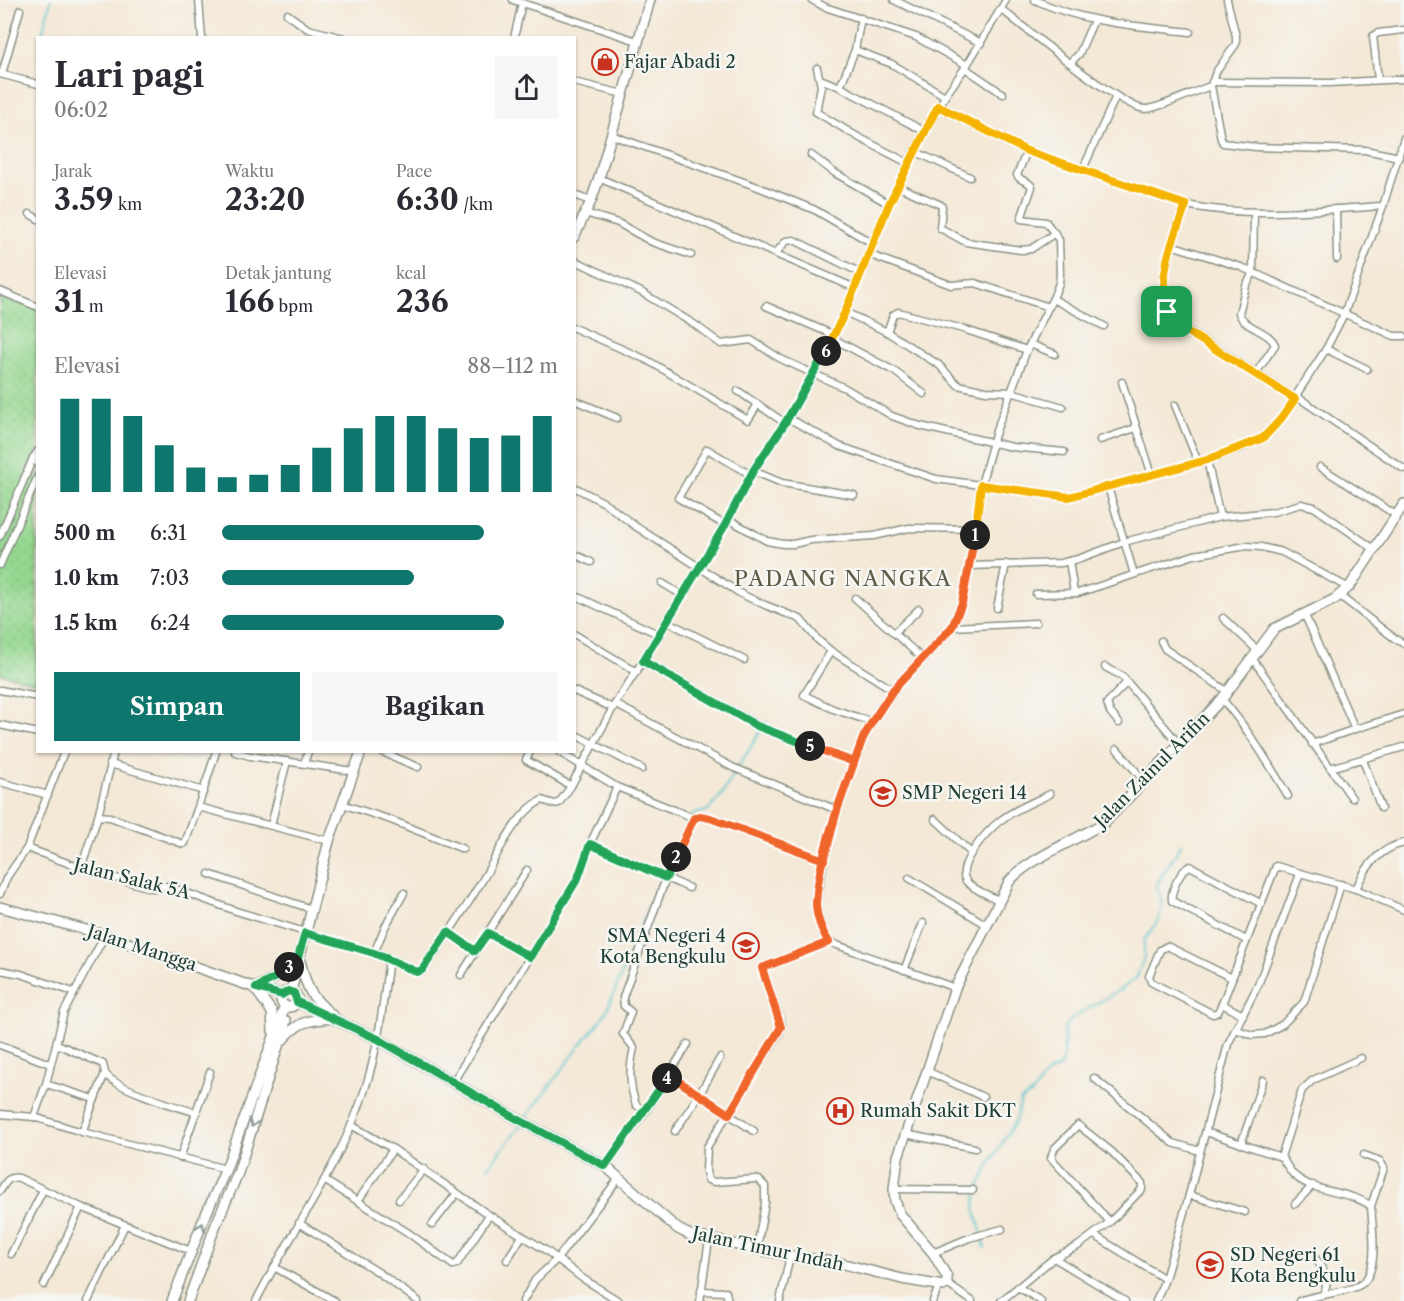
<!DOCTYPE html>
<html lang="id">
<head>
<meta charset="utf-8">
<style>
  body { margin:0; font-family:"Libre Caslon Text",serif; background:#f7f7f7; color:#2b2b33; height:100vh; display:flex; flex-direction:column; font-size:22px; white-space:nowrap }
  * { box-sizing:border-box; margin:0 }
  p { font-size:20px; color:#7c7c81 }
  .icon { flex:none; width:33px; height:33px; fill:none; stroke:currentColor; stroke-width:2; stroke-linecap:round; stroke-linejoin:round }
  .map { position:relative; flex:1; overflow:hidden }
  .details { position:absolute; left:36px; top:36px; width:540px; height:717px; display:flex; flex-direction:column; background:#fff; border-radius:0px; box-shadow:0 2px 4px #0004 }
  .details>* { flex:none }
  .pin { position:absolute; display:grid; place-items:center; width:51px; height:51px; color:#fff; margin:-26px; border-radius:12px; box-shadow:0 3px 9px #0006 }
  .km { position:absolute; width:30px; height:30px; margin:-15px; border-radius:50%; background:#222; color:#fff; font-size:16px; line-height:30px; text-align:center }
  .round { display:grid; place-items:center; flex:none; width:63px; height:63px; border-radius:0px; background:#f7f7f7 }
  .head { display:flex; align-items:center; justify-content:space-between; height:102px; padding:0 18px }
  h1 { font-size:33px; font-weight:700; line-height:45px }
  .metrics { display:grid; grid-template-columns:repeat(3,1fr); gap:9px; height:102px; padding:6px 18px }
  .metrics div { display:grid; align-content:center }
  .metrics b { font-size:30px; font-weight:700 }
  .metrics small { font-size:16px; font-weight:400 }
  .metrics p { font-size:16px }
  .chart { height:168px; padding:12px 18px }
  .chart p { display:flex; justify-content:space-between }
  .chart svg { width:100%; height:108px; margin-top:6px; stroke:#0f766e; stroke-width:6 }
  .primary-button { display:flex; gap:12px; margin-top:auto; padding:12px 18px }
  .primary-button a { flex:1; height:69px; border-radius:0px; background:#0f766e; color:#fff; font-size:24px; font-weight:700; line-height:69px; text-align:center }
  .primary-button a+a { background:#f7f7f7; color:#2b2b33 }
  ul { padding:0 18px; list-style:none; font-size:20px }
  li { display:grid; grid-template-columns:96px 72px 1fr; align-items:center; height:45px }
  li i { height:15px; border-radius:8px; background:#0f766e }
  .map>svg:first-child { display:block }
  .grass { fill:url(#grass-dots); stroke:#5a8a62; stroke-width:1.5 }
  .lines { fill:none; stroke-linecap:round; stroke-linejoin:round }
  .stream { stroke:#58c5ce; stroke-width:2 }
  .street-casing { stroke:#8a9285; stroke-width:9 }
  .secondary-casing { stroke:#8a9285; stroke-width:12 }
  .primary-casing { stroke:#8a9285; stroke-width:12 }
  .street { stroke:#fff; stroke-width:6 }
  .secondary { stroke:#fff; stroke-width:9 }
  .primary { stroke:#fff; stroke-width:9 }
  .oneway { stroke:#8f9e9a }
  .split-1-casing { stroke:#fff; stroke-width:12 }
  .split-2-casing { stroke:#fff; stroke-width:12 }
  .split-3-casing { stroke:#fff; stroke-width:12 }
  .split-4-casing { stroke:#fff; stroke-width:12 }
  .split-5-casing { stroke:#fff; stroke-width:12 }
  .split-6-casing { stroke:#fff; stroke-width:12 }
  .split-7-casing { stroke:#fff; stroke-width:12 }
  .split-1 { stroke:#f5b400; stroke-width:8 }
  .split-2 { stroke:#f0652b; stroke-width:8 }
  .split-3 { stroke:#22a559; stroke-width:8 }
  .split-4 { stroke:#22a559; stroke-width:8 }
  .split-5 { stroke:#f0652b; stroke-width:8 }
  .split-6 { stroke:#22a559; stroke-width:8 }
  .split-7 { stroke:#f5b400; stroke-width:8 }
  .labels { text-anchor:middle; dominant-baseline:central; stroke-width:5; stroke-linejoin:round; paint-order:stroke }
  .poi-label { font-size:18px; fill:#1f3d34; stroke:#f6f6f2; text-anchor:start }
  .street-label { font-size:18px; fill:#1f3d34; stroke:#f6f6f2 }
  .quarter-label { font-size:21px; letter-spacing:1.5px; fill:#605c47; stroke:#f6f6f2 }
</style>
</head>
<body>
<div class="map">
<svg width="1404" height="1301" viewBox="0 0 1404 1301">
  <defs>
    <pattern id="grass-dots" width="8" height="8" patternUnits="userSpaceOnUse" patternTransform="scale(1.5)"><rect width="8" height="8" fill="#94d78f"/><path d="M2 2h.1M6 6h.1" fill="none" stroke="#7fb97c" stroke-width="1.8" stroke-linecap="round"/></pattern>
  </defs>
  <rect width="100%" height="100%" fill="#f6f6f2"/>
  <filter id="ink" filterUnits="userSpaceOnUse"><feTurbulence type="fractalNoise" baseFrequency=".0167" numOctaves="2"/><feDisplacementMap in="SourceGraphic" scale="12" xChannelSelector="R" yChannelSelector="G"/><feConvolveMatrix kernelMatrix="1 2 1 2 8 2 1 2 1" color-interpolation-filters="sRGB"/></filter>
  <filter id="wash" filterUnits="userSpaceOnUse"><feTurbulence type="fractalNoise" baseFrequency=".008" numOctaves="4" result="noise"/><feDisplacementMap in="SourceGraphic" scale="24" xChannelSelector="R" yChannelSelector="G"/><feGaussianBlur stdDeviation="1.35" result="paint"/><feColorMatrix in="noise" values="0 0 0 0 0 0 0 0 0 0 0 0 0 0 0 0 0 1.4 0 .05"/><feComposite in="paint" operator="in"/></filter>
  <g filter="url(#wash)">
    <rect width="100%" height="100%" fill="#f4e8d6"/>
    <polygon class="grass" points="0,296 37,307 37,683 0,674"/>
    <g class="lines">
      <g class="stream">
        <polyline points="41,38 51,0"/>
        <polyline points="667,863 693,814 707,811 720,797 766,722"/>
        <polyline points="524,1120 587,1037 597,1026 607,1010 658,885"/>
        <polyline points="488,1167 521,1125"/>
        <path d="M985 1248 975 1208 977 1191 990 1163 1016 1120 1021 1100 1032 1094 1047 1073 1060 1067 1064 1052V1028L1072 1018 1123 988 1137 977 1144 957V940C1158 924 1169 907 1156 887 1163 871 1173 860 1181 844"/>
      </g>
    </g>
  </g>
  <g filter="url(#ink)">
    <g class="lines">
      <defs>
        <g id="street">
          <polyline points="199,0 202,38"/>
          <polyline points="513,0 637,41"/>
          <polyline points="812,0 825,7 916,37 967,65"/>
          <polyline points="894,0 981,43"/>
          <path d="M1035 0C1084 23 1137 26 1190 32"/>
          <polyline points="1227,0 1236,36 1236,44 1216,72 1211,86 1221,139 1223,143 1256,147 1365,150 1399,157"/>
          <path d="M1001 9C1025 28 1121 108 1145 109 1159 109 1194 91 1211 86"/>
          <polyline points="287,14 308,29 344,38"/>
          <polyline points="514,38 522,3"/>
          <polyline points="855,50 892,64 945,96"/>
          <polyline points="1071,62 1079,54 1094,20"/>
          <polyline points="817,68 821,86 816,112 858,137 908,163"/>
          <polyline points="965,68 1003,94"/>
          <polyline points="0,74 38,84"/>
          <polyline points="2,74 20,10"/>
          <polyline points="820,79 840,87 924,131"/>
          <polyline points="1378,80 1373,36 1378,33 1404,30"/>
          <polyline points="574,82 623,94"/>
          <polyline points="1212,82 1329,83 1404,79"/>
          <polyline points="840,87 855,50 861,18"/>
          <path d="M938 107 1027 151 1186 205C1250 218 1318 210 1383 206"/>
          <polyline points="611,135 758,187 815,210 872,243"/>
          <polyline points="914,151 970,177"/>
          <polyline points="811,155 835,173 889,204"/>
          <polyline points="1083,169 1116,96"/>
          <polyline points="599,178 855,288"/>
          <polyline points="897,186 941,205 942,207 940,228 966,242 1021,250 1031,249 1055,233"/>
          <polyline points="574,195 591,201"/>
          <path d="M1186 205C1173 240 1153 282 1170 319L1295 398"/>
          <polyline points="1336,209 1337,259"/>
          <path d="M1254 212 1253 273 1246 286 1239 313C1244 329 1269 330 1275 345L1256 373"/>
          <polyline points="585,213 618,223 652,242 691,255"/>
          <polyline points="30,214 38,219"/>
          <polyline points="1171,245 1241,267 1394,336 1404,336"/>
          <polyline points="776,253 786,241 794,240 861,273"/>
          <polyline points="868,254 951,285 975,283 1049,307"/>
          <polyline points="574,260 641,292 694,324 721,344 751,340 781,359 845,388 892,416 920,426 1012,447 1064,452"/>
          <polyline points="0,291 38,307"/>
          <polyline points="1053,299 1104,326"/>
          <polyline points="766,306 834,335"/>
          <polyline points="845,312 887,332 939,365 958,385 986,391 1011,392 1063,407"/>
          <polyline points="574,328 647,360 748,420 758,404"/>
          <polyline points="887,332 893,315 898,312 963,329 1027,350"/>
          <polyline points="832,338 894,371 924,394"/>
          <polyline points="1030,344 1055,354"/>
          <polyline points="1326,349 1367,369"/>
          <polyline points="1122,382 1152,475"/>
          <polyline points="738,391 785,423"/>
          <polyline points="1296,396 1404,469"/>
          <polyline points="574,400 617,418"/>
          <polyline points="1175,405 1198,462"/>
          <polyline points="788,418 839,446 936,479 1069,497 1207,460 1244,447 1263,438 1280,420 1326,349 1344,314 1383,206 1404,138"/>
          <polyline points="1100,440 1136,428"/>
          <polyline points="38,451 33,458 38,464"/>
          <polyline points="1207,460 1220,517"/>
          <polyline points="1320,467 1396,515"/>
          <polyline points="753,471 782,483 854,495"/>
          <polyline points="574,487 605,503 635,526 741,594 765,605 800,619 818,640 831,651 893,690"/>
          <polyline points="1108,487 1134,574"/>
          <polyline points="728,519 767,541 783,544 793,544 811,540 874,536 909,528 977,529"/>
          <polyline points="725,525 678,498 707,449 751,475"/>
          <polyline points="0,536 33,458"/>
          <polyline points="574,554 591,562"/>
          <polyline points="1069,561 1074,593"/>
          <polyline points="0,565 38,476"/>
          <polyline points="970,566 1061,563 1078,559 1124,542 1220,517 1273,512 1301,504 1314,507 1374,549"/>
          <polyline points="662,583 682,595"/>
          <polyline points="1036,594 1078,593 1194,555 1246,546 1261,547 1282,552 1347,587"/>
          <polyline points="574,595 658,634"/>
          <polyline points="1340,596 1394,638 1404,644"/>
          <polyline points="855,598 923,659"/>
          <polyline points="997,608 1006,564"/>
          <polyline points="1304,613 1355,729"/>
          <polyline points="1223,618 1257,650"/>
          <polyline points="666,621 744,660"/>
          <polyline points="952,627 1036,623"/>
          <polyline points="894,633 919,609"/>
          <polyline points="574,634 637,672"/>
          <polyline points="1161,641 1165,649 1228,692"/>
          <polyline points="831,651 804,695 833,709 872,722"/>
          <polyline points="1252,658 1352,798"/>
          <polyline points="643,661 766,730 854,762"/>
          <polyline points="1105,667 1122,676 1179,744"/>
          <polyline points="0,690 38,697"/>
          <polyline points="574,691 613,708"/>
          <path d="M1222 699C1248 729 1268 762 1288 796"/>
          <polyline points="615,704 732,767 837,810"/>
          <polyline points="1119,723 1110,712 1107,703 1127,682"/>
          <polyline points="0,725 38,733"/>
          <polyline points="574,734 642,769"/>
          <polyline points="1312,744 1355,729 1404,714"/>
          <polyline points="1117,749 1145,782"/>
          <polyline points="216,752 198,807 329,841"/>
          <polyline points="235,752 250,756 353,771"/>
          <polyline points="382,752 418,767"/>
          <polyline points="530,752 526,760 571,786"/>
          <polyline points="559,752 617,787 694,818 700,816 710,818 824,860"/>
          <polyline points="1363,760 1381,808"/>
          <polyline points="304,763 308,752"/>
          <polyline points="110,764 204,791"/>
          <polyline points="1330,768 1404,747"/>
          <polyline points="0,782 48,795"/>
          <polyline points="342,804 391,820 463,849"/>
          <polyline points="98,816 110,817 183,844 185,843 198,807"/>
          <polyline points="935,819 970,852"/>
          <polyline points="271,825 287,761"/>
          <polyline points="590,844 689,888"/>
          <path d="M27 848 81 868 147 887 154 888 168 886 236 911 374 953 417 972 422 971C443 942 463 912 482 881 497 856 515 813 542 800L554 804 559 803 571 786 615 704 643 661 725 525 753 471 785 423 814 374 845 312 889 204 914 151 945 96 967 65 1006 0"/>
          <polyline points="81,868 98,816 114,752"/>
          <polyline points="209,874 311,909"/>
          <polyline points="909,878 987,925"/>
          <path d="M1356 889C1365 867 1380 848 1404 843"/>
          <polyline points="0,894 7,877 27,848 64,752"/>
          <path d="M998 900C989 895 973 890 966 881 955 865 988 830 1001 820 1015 809 1034 802 1050 794"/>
          <polyline points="448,932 475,951"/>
          <polyline points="488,933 530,957"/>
          <path d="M1246 940 1172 901C1170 891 1181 870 1190 866L1260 903"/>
          <polyline points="374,953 385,927 404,893"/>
          <polyline points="0,970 21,974 73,992"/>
          <polyline points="904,970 923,923"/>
          <polyline points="461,975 527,870"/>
          <path d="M955 988 829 942 823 934 816 905 824 860 837 810 863 738 872 722 893 690 952 627 962 603 977 529 981 485 996 431 1027 350 1054 296 1059 283 1060 274 1059 240 1046 222 1021 219 1032 187C1029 180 1020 182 1017 175L1027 151"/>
          <polyline points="1222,1004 1218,1012 1213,1014 1151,982 1149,976 1160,950 1167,946 1232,978"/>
          <polyline points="1243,1015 1222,1004 1276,866 1356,889 1404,910"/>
          <polyline points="1235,1029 1252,1035 1265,1034 1283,1024 1304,1002 1341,884"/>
          <polyline points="57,1044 103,1064 105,1073 82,1132"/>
          <polyline points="0,1045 50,1064"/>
          <polyline points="927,1071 983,1097"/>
          <path d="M105 1073C113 1088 178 1107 197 1113"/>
          <polyline points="669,1075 754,1131"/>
          <polyline points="1094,1078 1173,1143 1200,1151"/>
          <polyline points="453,1082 578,878 590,844 617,787"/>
          <polyline points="46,1084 94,1099"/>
          <path d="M646 1111 636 1105C629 1085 629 1069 634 1048L623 1034 631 1012 624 1006 623 997 666 878 694 818"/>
          <polyline points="0,1114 34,1117 46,1084 64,1012 105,935"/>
          <polyline points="34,1117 82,1132 226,1169"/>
          <polyline points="351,1125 393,1149 489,1215 547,1251 582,1278 619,1301"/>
          <polyline points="675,1131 699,1095 720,1058"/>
          <polyline points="1206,1132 1281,1157 1302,1090 1313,1080 1361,1058"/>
          <polyline points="905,1134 975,1148"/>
          <polyline points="1241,1144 1263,1080"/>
          <polyline points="1364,1155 1380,1161 1384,1168 1371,1206"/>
          <path d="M1281 1157C1286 1163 1290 1172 1295 1176 1316 1194 1349 1190 1371 1206 1372 1226 1381 1276 1358 1286 1341 1294 1317 1294 1299 1301"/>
          <polyline points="180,1158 210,1072"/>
          <polyline points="605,1166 646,1111 688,1044"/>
          <polyline points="324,1180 407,1232 453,1265 457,1264 489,1215"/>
          <polyline points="894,1189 973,1190"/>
          <path d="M0 1191C5 1184 8 1175 19 1178L81 1207 193 1252"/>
          <polyline points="1189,1195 1245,1212"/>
          <polyline points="399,1200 424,1169"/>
          <polyline points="358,1201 393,1149"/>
          <polyline points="1295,1204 1313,1185"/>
          <polyline points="299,1223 378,1272 418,1301"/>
          <polyline points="432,1225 457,1193"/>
          <polyline points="1094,1235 1165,1279"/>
          <polyline points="757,1248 765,1203 765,1186 759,1180 756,1179 714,1182 708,1180 706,1171 707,1147 780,1032 782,1025 762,968 829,942"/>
          <polyline points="933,1253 969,1238 1002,1229"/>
          <polyline points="11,1254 43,1190"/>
          <polyline points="1054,1258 1125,1301"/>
          <path d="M1316 1259C1324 1271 1331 1280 1323 1294"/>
          <polyline points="507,1260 522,1236"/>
          <polyline points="274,1267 335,1301"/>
          <polyline points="947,1284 972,1301"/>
          <polyline points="44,1285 81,1207"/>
          <polyline points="1018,1287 1041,1301"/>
          <polyline points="701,1291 726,1292 728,1301"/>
          <polyline points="88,1301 125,1225"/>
          <path d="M256 1301C291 1232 342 1163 365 1089 379 1047 383 1002 389 959"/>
          <polyline points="523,1301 535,1280 557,1259 619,1178"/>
          <polyline points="700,1301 709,1240"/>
          <polyline points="780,1301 790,1256"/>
          <polyline points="933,1301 939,1286"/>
          <polyline points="1001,1301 1054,1258 1078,1246 1110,1222 1142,1189 1142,1183 1112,1152 1078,1125 1054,1149 1051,1158 1110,1222"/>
          <polyline points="1156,1301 1165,1279 1189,1195 1228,1044 1258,985 1300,874"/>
        </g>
        <g id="secondary">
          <polyline points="0,907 105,935 253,987 282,995"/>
          <path d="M297 1002 378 1039 510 1115 605 1166 665 1218 678 1229 690 1235 790 1256 840 1263 902 1279 943 1286 947 1284V1277L933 1253 900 1214 895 1201 894 1189 898 1157 955 988 1009 882C1025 860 1079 839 1105 822L1222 699 1274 629 1335 599 1350 586 1404 504"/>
        </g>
        <g id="primary">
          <polyline points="574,237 591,201 599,178 650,0"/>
          <path d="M300 961C308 994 311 996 336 1019"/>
          <polyline points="254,987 272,1012 273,1031"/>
          <polyline points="256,988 278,976 298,959"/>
          <polyline points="291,991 329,841 361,752"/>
          <circle cx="289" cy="999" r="8"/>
          <path d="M280 1043C297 1022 306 1020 332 1018"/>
          <polyline points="172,1301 203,1221 226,1169 285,1006"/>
          <polyline points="188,1301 215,1227 238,1173 286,1021"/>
        </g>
      </defs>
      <use href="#street" class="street-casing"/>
      <use href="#secondary" class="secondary-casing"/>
      <use href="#primary" class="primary-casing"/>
      <use href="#street" class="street"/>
      <use href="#secondary" class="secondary"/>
      <use href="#primary" class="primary"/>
    </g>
    <defs><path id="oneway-chevron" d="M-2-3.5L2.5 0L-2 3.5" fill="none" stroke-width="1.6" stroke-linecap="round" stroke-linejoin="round" transform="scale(1.5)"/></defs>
    <g class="oneway">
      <use href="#oneway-chevron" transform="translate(253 1123) rotate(107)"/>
      <use href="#oneway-chevron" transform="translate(201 1227) rotate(-70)"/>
    </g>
  </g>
  <g class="lines" filter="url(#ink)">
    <defs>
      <polyline id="split-1" points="975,535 981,485 1069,497 1207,460 1263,438 1280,420 1295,399 1180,327 1170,319 1167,312"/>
      <polyline id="split-2" points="676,857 694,818 700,816 710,818 824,860 837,810 863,738 872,722 893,690 952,627 962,603 975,535"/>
      <polyline id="split-3" points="289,967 298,958 305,933 374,953 417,972 422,970 448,932 475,951 488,933 530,957 578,878 590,844 666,878 676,857"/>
      <polyline id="split-4" points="289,967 278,976 256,988 282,995 288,991 294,993 297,1002 378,1039 510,1115 605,1166 667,1078"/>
      <path id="split-5" d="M667 1078 669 1075 729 1114 781 1027 762 968 829 942C822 932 816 916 816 903 819 855 838 807 854 762L810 746"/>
      <polyline id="split-6" points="810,746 757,726 643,661 725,525 753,471 785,423 826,351"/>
      <path id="split-7" d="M826 351 845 312 889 204 938 106 1027 151 1186 205C1173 239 1157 275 1167 312"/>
    </defs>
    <use href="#split-1" class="split-1-casing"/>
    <use href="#split-2" class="split-2-casing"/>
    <use href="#split-3" class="split-3-casing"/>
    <use href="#split-4" class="split-4-casing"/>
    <use href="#split-5" class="split-5-casing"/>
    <use href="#split-6" class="split-6-casing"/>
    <use href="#split-7" class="split-7-casing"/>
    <use href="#split-1" class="split-1"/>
    <use href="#split-2" class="split-2"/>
    <use href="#split-3" class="split-3"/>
    <use href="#split-4" class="split-4"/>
    <use href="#split-5" class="split-5"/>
    <use href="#split-6" class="split-6"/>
    <use href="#split-7" class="split-7"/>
  </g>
  <defs>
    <symbol id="shop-ring" viewBox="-11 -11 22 22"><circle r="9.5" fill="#f6f6f2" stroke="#c8321e" stroke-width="1.5"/><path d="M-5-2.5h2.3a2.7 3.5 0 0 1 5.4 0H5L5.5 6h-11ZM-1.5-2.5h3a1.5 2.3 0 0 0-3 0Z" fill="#c8321e"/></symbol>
    <symbol id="school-ring" viewBox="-11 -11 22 22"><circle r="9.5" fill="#f6f6f2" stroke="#c8321e" stroke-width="1.5"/><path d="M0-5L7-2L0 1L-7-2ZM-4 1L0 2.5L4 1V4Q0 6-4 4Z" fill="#c8321e"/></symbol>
    <symbol id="hospital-ring" viewBox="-11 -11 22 22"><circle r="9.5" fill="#f6f6f2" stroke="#c8321e" stroke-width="1.5"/><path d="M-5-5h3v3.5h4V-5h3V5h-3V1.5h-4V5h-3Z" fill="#c8321e"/></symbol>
  </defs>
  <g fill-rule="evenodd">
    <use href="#shop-ring" x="590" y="47" width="30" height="30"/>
    <use href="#school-ring" x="868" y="778" width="30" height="30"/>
    <use href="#school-ring" x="731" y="931" width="30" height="30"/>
    <use href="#hospital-ring" x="825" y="1096" width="30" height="30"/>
    <use href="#school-ring" x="1195" y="1250" width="30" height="30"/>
  </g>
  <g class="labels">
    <g class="poi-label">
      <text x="624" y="62">Fajar Abadi 2</text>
      <text x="902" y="793">SMP Negeri 14</text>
      <text x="726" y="936" text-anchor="end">SMA Negeri 4<tspan x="726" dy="21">Kota Bengkulu</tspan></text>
      <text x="860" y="1111">Rumah Sakit DKT</text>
      <text x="1230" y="1255">SD Negeri 61<tspan x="1230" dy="21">Kota Bengkulu</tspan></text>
    </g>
    <g class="street-label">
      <text transform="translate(1152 770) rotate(-45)">Jalan Zainul Arifin</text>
      <text transform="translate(132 879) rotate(14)">Jalan Salak 5A</text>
      <text transform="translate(142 948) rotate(18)">Jalan Mangga</text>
      <text transform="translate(768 1249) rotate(12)">Jalan Timur Indah</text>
    </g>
    <g class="quarter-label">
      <text x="843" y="578">PADANG NANGKA</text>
    </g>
  </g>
</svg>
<div class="pin" style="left:1167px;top:312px;background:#1e9e55"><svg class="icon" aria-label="arrive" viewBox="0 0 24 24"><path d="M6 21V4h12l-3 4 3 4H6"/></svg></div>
<b class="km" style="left:975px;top:535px">1</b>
<b class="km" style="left:676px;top:857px">2</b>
<b class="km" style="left:289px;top:967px">3</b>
<b class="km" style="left:667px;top:1078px">4</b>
<b class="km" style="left:810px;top:746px">5</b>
<b class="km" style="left:826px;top:351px">6</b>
<section class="details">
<div class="head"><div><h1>Lari pagi</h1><p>06:02</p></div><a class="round"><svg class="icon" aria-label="share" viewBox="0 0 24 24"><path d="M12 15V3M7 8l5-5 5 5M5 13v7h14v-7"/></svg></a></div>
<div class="metrics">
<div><p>Jarak</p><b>3.59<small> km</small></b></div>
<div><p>Waktu</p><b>23:20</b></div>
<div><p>Pace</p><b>6:30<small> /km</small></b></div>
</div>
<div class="metrics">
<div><p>Elevasi</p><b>31<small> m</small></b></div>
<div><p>Detak jantung</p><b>166<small> bpm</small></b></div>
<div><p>kcal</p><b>236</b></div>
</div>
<div class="chart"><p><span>Elevasi</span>88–112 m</p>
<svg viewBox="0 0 160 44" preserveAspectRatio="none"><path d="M5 44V6M15 44V6M25 44V13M35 44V25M45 44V34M55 44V38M65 44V37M75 44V33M85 44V26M95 44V18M105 44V13M115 44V13M125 44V18M135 44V22M145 44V21M155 44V13"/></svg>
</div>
<ul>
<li><b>500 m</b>6:31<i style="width:78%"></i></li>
<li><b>1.0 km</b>7:03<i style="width:57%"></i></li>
<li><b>1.5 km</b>6:24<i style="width:84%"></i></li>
</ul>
<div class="primary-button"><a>Simpan</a><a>Bagikan</a></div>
</section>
</div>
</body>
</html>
